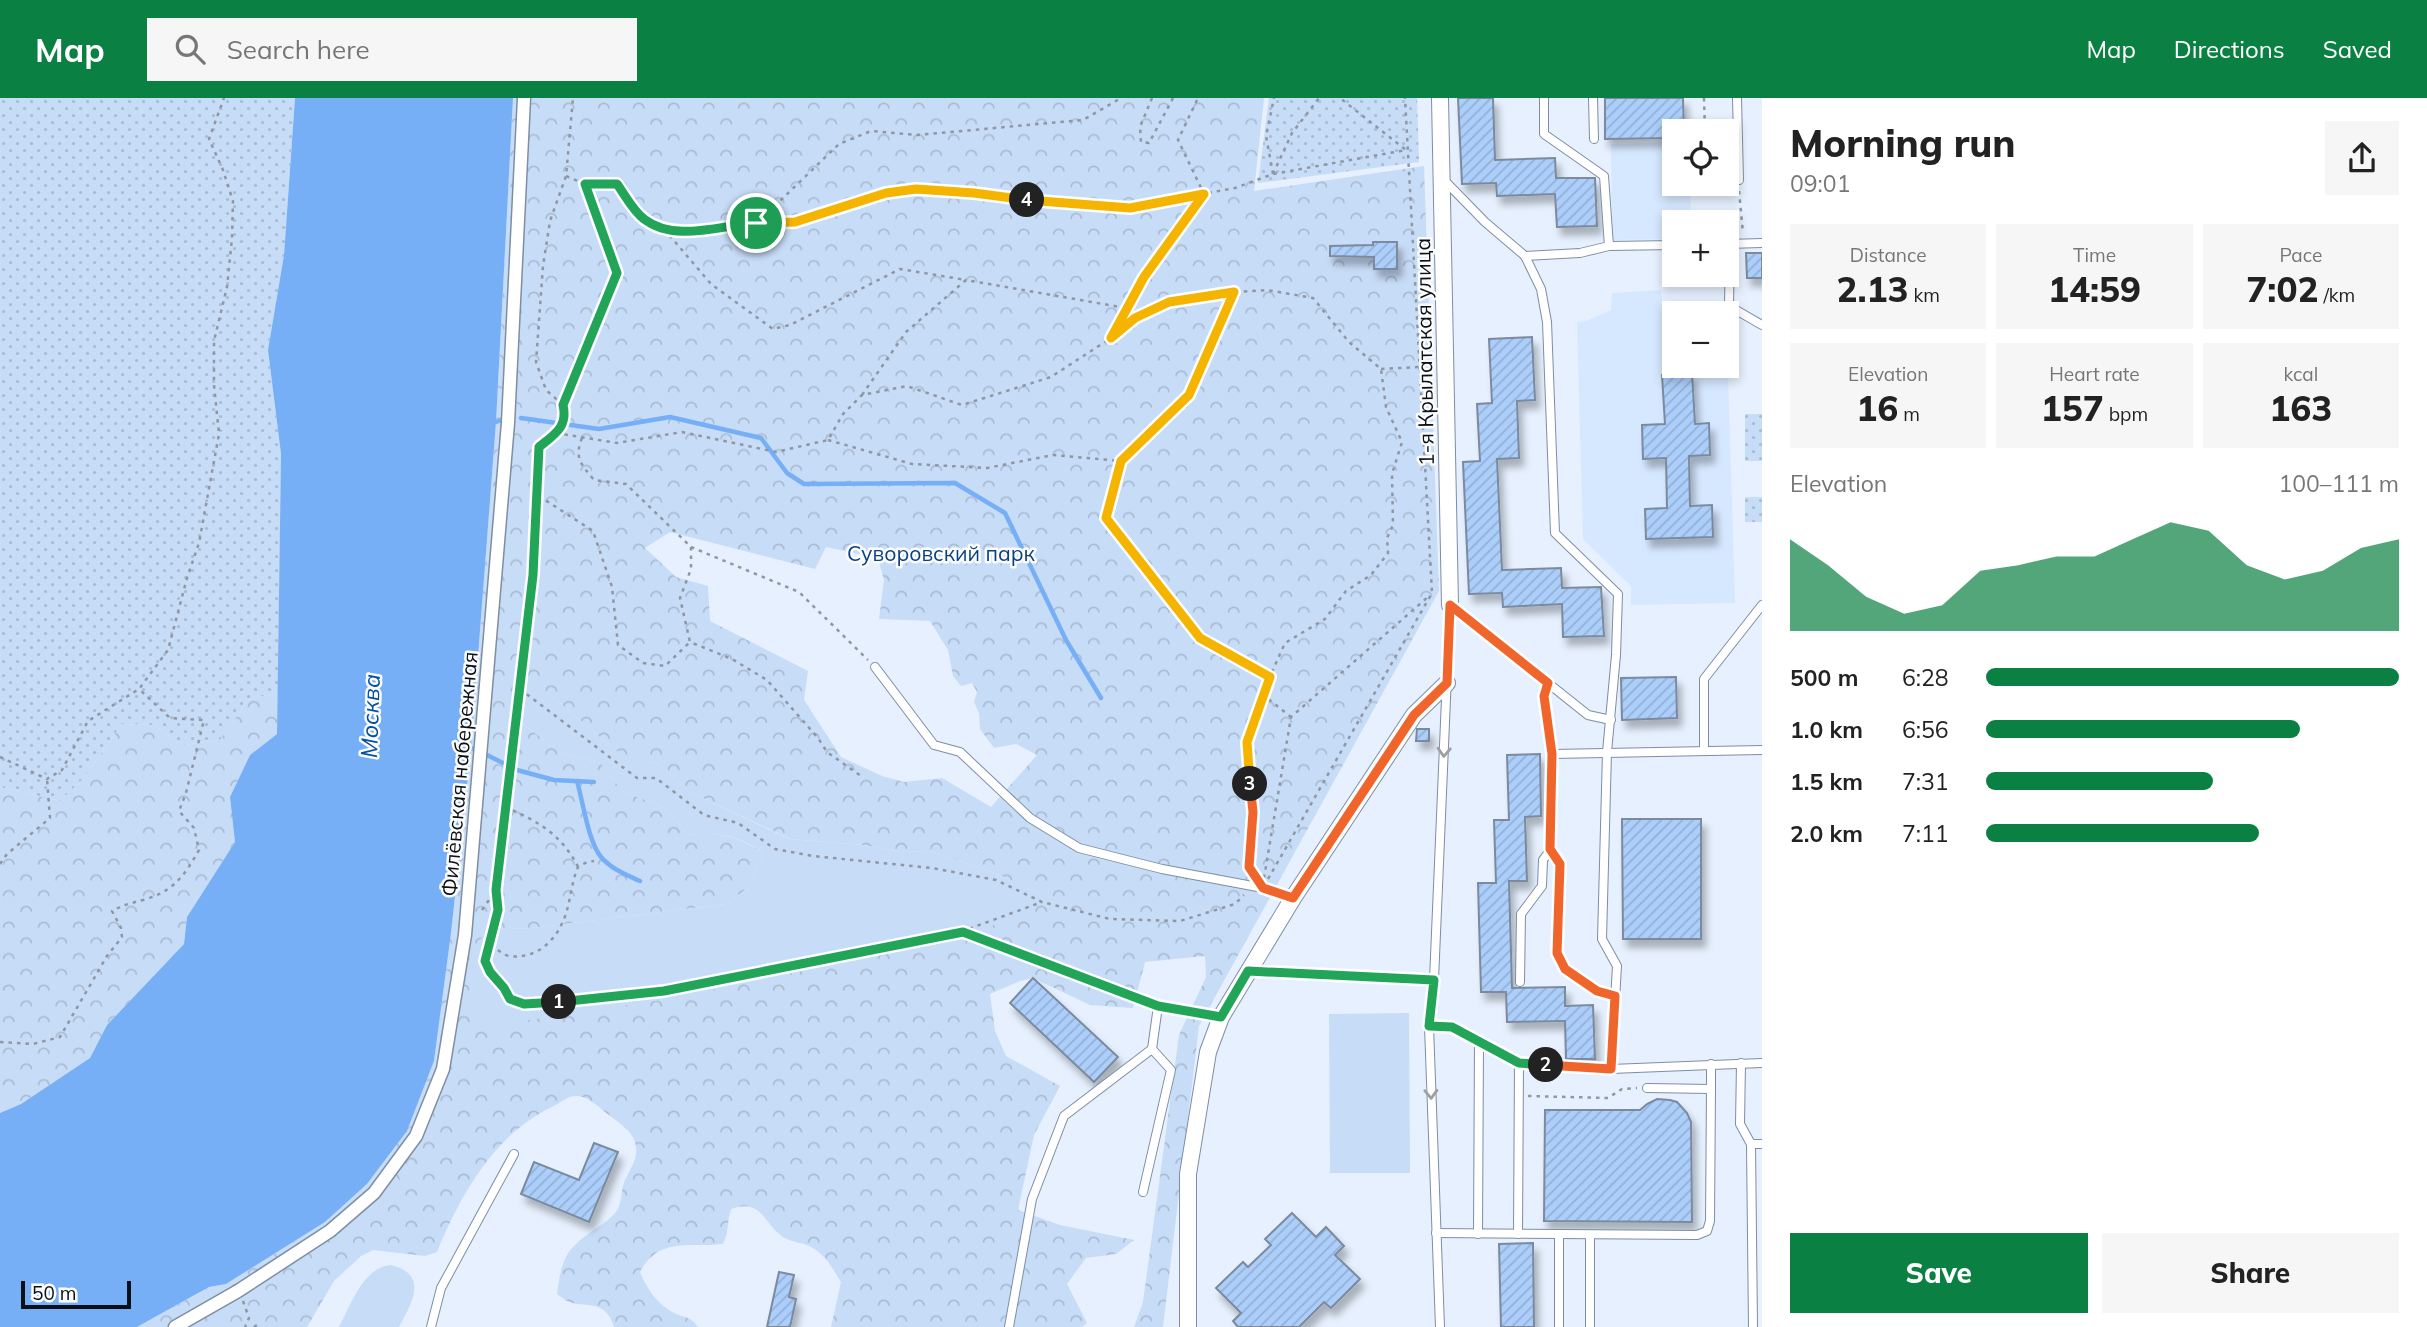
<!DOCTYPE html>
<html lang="en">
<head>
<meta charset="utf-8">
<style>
  body { margin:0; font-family:Mulish,sans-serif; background:#f6f6f6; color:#222; height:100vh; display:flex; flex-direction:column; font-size:26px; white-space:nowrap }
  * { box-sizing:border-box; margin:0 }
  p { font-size:23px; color:#767676 }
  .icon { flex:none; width:38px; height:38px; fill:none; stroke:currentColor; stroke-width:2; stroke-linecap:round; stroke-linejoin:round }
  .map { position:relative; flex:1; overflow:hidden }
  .details { display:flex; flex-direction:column; background:#fff; width:665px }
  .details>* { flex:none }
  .tools { position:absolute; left:1662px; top:21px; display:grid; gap:14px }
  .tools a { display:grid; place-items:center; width:77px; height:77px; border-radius:0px; background:#fff; box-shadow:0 4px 10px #0003; font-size:35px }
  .scale { position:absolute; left:21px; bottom:18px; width:110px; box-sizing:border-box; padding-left:7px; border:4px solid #0a1017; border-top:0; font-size:19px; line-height:24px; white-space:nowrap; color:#0a1017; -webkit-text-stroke:5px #fcfcfc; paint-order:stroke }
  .pin { position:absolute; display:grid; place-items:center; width:60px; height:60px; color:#fff; margin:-30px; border:4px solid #fff; border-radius:50%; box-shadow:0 2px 7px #0007 }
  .km { position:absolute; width:35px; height:35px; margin:-18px; border-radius:50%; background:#222; color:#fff; font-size:19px; line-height:35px; text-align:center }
  .round { display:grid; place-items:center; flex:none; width:74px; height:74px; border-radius:0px; background:#f6f6f6 }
  .head { display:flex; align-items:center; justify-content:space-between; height:119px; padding:0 28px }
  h1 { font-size:38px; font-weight:800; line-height:52px }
  .figures { display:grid; grid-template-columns:repeat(3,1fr); gap:10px; height:119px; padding:7px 28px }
  .figures div { display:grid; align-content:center; border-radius:0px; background:#f6f6f6; text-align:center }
  .figures b { font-size:35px; font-weight:800 }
  .figures small { font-size:19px; font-weight:400 }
  .figures p { font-size:19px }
  .chart { height:196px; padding:14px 28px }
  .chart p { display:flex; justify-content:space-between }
  .chart svg { width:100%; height:126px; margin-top:7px; fill:#0b8043; opacity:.7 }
  .primary-button { display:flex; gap:14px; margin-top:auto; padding:14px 28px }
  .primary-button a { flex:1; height:80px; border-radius:0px; background:#0b8043; color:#fff; font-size:28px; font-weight:800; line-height:80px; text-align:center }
  .primary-button a+a { background:#f6f6f6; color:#222 }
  ul { padding:0 28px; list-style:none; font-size:23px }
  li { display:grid; grid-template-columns:112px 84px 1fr; align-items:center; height:52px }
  li i { height:18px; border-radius:9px; background:#0b8043 }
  header { display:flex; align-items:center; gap:42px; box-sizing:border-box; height:98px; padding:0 35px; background:#0b8043; color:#fff }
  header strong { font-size:33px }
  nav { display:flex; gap:38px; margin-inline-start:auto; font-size:24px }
  .search { width:490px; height:63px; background:#f6f6f6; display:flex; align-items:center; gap:18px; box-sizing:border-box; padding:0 24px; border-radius:0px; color:#767676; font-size:26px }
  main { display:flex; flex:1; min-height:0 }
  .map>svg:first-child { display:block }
  .built { fill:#d6e8ff }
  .green { fill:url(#green-dots) }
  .forest { fill:url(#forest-crowns); fill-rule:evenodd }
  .pitch { fill:#c7dcf7 }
  .water { fill:#77aff6 }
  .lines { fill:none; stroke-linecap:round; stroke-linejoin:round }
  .stream { stroke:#77aff6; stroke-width:4.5 }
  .building { fill:url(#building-hatch); stroke:#7b8a9f; stroke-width:2; filter:url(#shadow) }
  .service-casing { stroke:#7e8ea3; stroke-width:10 }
  .pedestrian-casing { stroke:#7e8ea3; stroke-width:15 }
  .minor-casing { stroke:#7e8ea3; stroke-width:18 }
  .path { stroke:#8f97a2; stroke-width:2.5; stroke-dasharray:3.5 5; stroke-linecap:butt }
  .service { stroke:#fff; stroke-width:8 }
  .pedestrian { stroke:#fff; stroke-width:12 }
  .minor { stroke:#fff; stroke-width:16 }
  .oneway { stroke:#9d9fa2 }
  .split-1-casing { stroke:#fff; stroke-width:14 }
  .split-2-casing { stroke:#fff; stroke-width:14 }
  .split-3-casing { stroke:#fff; stroke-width:14 }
  .split-4-casing { stroke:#fff; stroke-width:14 }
  .split-5-casing { stroke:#fff; stroke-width:14 }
  .split-1 { stroke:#22a559; stroke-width:9 }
  .split-2 { stroke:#22a559; stroke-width:9 }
  .split-3 { stroke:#f0652b; stroke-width:9 }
  .split-4 { stroke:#f5b400; stroke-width:9 }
  .split-5 { stroke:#f5b400; stroke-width:9 }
  .labels { text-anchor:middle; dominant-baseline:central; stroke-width:5; stroke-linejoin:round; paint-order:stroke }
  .street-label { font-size:21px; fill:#0a1017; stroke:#fcfcfc }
  .park-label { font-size:21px; fill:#0a4281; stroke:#fcfcfc }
  .water-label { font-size:23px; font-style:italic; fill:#0050a3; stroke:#fcfcfc }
</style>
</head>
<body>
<header>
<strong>Map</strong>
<div class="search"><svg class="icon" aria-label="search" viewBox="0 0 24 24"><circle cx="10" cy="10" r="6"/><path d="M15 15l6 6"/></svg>Search here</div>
<nav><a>Map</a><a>Directions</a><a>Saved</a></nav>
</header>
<main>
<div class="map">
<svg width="1762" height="1229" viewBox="0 0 1762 1229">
  <defs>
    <pattern id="green-dots" width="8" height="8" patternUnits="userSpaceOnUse" patternTransform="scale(1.75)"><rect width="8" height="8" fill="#c7dcf7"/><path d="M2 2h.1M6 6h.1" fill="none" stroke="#aabcd3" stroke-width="1.8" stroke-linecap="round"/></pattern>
    <pattern id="forest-crowns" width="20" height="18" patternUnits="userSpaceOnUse" patternTransform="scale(1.75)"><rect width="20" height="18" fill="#c7dcf7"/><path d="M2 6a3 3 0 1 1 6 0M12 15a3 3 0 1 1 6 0" fill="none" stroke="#aabcd3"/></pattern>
    <pattern id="building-hatch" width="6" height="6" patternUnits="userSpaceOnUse" patternTransform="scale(1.75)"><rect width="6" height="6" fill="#accefa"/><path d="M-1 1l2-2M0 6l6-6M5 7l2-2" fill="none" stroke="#93b0d6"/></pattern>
    <filter id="shadow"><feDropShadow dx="4.5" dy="8" stdDeviation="3.5" flood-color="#0004"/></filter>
  </defs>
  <rect width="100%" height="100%" fill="#e6f0fe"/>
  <g class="built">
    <polygon points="1675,45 1675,86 1690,86 1691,124 1675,124 1675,141 1612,142 1611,46"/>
    <polygon points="1661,192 1662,205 1696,204 1708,215 1675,215 1675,268 1727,268 1727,242 1735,505 1631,507 1631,488 1583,441 1577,224 1586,223 1611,212 1612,195"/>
  </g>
  <g class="green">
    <polygon points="0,0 295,0 284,157 268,252 281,356 278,594 248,602 220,642 183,647 154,627 122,626 83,681 60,703 0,689"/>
    <polygon points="1269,0 1417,0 1419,64 1258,85"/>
    <rect x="1745" y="316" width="17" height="47"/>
    <rect x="1745" y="399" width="17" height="25"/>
  </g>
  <g class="forest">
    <path d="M513 0H1264L1254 93 1424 68 1439 493 1199 928 1163 1229H1134L1143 1204 1179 937 1206 879 1205 858 1145 864 1133 910 1090 907 1033 880 1020 883 990 896 995 933 1006 958 1060 988 1034 1037 1018 1112 1060 1127 1134 1142 1116 1156 1086 1160 1067 1186 1087 1225 1082 1229H831L841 1184C831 1168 823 1152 804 1146 797 1144 789 1143 783 1139 763 1125 762 1100 731 1111 727 1123 729 1134 723 1146 689 1150 659 1138 640 1174 646 1190 658 1207 674 1215 684 1220 691 1218 698 1229H614C605 1199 584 1211 567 1203 563 1201 560 1198 557 1196 562 1160 565 1152 595 1131 603 1126 610 1121 616 1114 622 1106 621 1093 624 1084 629 1073 638 1061 636 1049 634 1032 617 1024 605 1014 598 1008 588 999 578 998 568 997 562 1004 554 1008 495 1035 461 1096 437 1154L425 1158 373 1152 361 1158 334 1183 307 1229H137L209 1189 226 1186 325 1124 367 1086 407 1033 434 963 451 835 471 650 496 324ZM670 434 815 471 826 449 878 460 884 482 879 521 930 523 948 552 953 578 961 588 972 585 977 594 974 604 979 615 980 631 994 650 1016 646 1037 657 991 709 942 680 904 684 882 678 841 659 804 602 808 573 710 523 708 488 676 479 645 450ZM542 590 615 652 634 663 656 665 690 694 790 741 863 747 900 754 931 753 995 775 1040 796 490 927 483 832 532 830 725 806 747 791 764 755C737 738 720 734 688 737L666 710 622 693 601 665 563 656 508 615Z"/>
    <polygon points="278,594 277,636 250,657 230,699 235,744 187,819 184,846 107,927 90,960 21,1006 0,1015 0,689 60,703 83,681 122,626 154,627 183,647 220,642 248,602"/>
  </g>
  <g class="pitch">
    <path d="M516 572 542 590 615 652 634 662 656 665 690 694 789 741 863 747 900 754 931 753 995 775 1040 796 1021 819 929 846 680 899 490 928 464 915 483 832 532 830 725 806 747 791 764 755C738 737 719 734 688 737L666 710 622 693 601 665 563 656 508 615Z"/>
    <polygon points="1409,915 1410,1075 1330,1075 1329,916"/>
    <path d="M391 1167C430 1177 411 1206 399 1229H339C351 1207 363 1169 391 1167Z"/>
  </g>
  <polygon class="water" points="295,0 513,0 496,324 471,650 451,835 434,963 407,1033 367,1086 325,1124 226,1186 209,1189 137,1229 0,1229 0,1015 21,1006 90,960 107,927 184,846 187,819 235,744 230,699 250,657 277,636 281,356 268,252 284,157"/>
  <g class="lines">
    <g class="stream">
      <polyline points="521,320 599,331 670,319 761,340 787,375 804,386 955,385 1005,415 1066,542 1101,600"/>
      <polyline points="496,324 504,321"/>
      <polyline points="471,650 477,653"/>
      <polyline points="487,657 503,665"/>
      <polyline points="517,672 554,682 594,684"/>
      <path d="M577 683C583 704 588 743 601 759 611 771 627 777 640 783"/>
    </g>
  </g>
  <g class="building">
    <polygon points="1458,0 1493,0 1495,62 1555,60 1556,80 1595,80 1597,128 1557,129 1555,96 1497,98 1496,85 1462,86"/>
    <polygon points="1605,0 1683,0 1684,33 1675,33 1675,40 1605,41"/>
    <polygon points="1373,144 1397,144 1397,171 1374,171 1374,159 1330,158 1330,148 1373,147"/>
    <polygon points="1746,155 1762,155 1762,180 1747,180"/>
    <polygon points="1532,239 1535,302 1517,303 1519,360 1497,361 1502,472 1561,470 1562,490 1601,489 1604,538 1563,539 1562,506 1503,509 1502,495 1469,496 1463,364 1480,363 1477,306 1492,305 1489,241"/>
    <polygon points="1692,275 1695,326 1709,325 1710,357 1689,358 1690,408 1712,407 1713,439 1646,441 1645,411 1667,410 1666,360 1643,361 1642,327 1665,326 1662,277"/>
    <polygon points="1676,579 1677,620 1622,622 1621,580"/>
    <polygon points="1417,631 1429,631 1429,643 1416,643"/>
    <polygon points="1540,656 1541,718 1525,719 1527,783 1509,783 1512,890 1565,889 1565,908 1593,907 1595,961 1566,961 1565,923 1507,924 1506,894 1481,894 1478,785 1496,785 1494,722 1509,722 1507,657"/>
    <polygon points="1622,721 1701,721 1701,841 1623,841"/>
    <polygon points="1033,880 1118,959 1094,984 1010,905"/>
    <polygon points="1657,1001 1670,1002 1677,1004 1687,1015 1691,1024 1692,1124 1544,1123 1545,1012 1640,1012 1647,1006"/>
    <polygon points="594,1045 618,1054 589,1124 521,1096 534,1064 579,1082"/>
    <polygon points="1292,1115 1316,1139 1326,1129 1344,1148 1335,1157 1360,1181 1331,1210 1324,1204 1299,1229 1238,1229 1233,1223 1241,1215 1216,1190 1243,1164 1248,1169 1271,1147 1265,1141"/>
    <polygon points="1533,1145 1534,1229 1501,1229 1499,1146"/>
    <polygon points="779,1174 794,1177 789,1199 796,1201 790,1229 767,1229"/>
  </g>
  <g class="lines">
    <defs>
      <g id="service">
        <polyline points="1544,0 1544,36 1604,78 1609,148"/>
        <polyline points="1593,0 1594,41"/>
        <polyline points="1737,0 1739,82"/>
        <polyline points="1443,81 1485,124 1525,158 1580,155 1609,148 1675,147"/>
        <polyline points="1727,146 1762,145"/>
        <polyline points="1730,146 1729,208 1762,227"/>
        <polyline points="1525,158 1541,191 1547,224 1555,435 1618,496 1616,557 1607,654 1602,841 1617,868 1611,971"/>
        <polyline points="1450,507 1588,617 1611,622"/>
        <polyline points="875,569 934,647 960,654 1030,720 1079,750 1162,771 1263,790 1293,800"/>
        <polyline points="1548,585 1544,598 1552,656"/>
        <polyline points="1704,653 1704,581 1762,507"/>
        <polyline points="1551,751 1560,766 1557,855 1565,871 1597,893 1615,898"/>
        <polyline points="1520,884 1521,816 1542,788 1543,762 1551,751 1552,656 1762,652"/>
        <polyline points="1429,928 1452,929 1519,965 1611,971 1762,965"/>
        <polyline points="1741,965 1740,1026 1751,1046 1762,1046"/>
        <polyline points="1711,991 1711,966"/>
        <polyline points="1751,1046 1753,1229"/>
        <polyline points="1143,1094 1171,972 1152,951"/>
        <polyline points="1436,1135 1559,1136 1559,1229"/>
        <polyline points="1478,1136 1479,943"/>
        <polyline points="1518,1136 1519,965"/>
        <polyline points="1559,1136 1697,1137 1707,1133 1710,1123 1711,991 1647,990"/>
        <polyline points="431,1229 441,1190 514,1056"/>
        <polyline points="1009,1229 1032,1101 1064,1018 1152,951 1158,908 1221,919"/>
        <polyline points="1440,1229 1429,928 1434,882 1450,507"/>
        <polyline points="1590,1229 1590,1137"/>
      </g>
      <polyline id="pedestrian" points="175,1229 238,1193 330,1133 374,1095 416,1038 443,971 465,837 508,325 524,0"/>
      <g id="minor">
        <polyline points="1440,0 1450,507"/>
        <polyline points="1188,1229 1188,1076 1208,954 1221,919 1293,800 1414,617 1447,585"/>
      </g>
    </defs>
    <use href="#service" class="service-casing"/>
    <use href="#pedestrian" class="pedestrian-casing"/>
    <use href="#minor" class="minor-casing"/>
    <g class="path">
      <polyline points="1152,0 1140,29 1141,44 1149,45 1173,0"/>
      <polyline points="1704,0 1705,33"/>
      <polyline points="1273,76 1292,35 1319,0"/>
      <polyline points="1273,76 1266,38 1274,0"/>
      <polyline points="566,78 585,86 617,86 643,121 664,131 688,134 734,127 795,124 886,95 916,91 974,95 1038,103 1130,109 1235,90 1273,76 1406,52 1340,0"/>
      <polyline points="1739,93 1743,135"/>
      <polyline points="756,126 839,46 871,33 917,37 1083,22 1121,0"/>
      <polyline points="664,131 711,186 773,231 790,227 900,171 966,182"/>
      <polyline points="1233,195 1189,297 1121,363 1106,420 1200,540 1270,579"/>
      <polyline points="1111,240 1135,220 1169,204 1220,195 1267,192 1313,200 1349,244 1381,271 1386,309 1402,344 1392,376 1393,427 1387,440 1388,455 1371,477 1346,493 1325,521 1285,545 1262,596 1247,644 1253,714 1249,769 1253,776"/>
      <polyline points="1381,271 1419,269"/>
      <polyline points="862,297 906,234 966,182 1126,210"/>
      <polyline points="563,307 546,292 536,264 543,168 550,123 566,78 573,0"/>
      <polyline points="556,335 617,345 682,334 776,354 828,342 843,316 862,297 907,288 962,307 1051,279 1111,240 1144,179 1204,96 1178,42 1198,0"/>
      <path d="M582 340C574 360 581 366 594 382L626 386 691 449V471L680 500 690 544 732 561 767 582 818 640 827 654 861 678"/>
      <polyline points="828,342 912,366 987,370 1053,357 1121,363"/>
      <polyline points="539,398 593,433 612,489 618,547 643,565 665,568 690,544"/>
      <polyline points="691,449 799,494 868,562"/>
      <polyline points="520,591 637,680 656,680 704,717 738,725 775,751 813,758 932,770 996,782 1042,804 1110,821 1180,823 1235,806 1244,797"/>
      <polyline points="1262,596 1291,619"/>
      <polyline points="0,659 47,681 62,672 88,623 139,591 168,552 187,480 199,445 219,336 214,287 214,243 227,189 232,140 233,103 223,72 209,41 224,0"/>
      <path d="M505 709C538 723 562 737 578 769"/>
      <polyline points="0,766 7,756 50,720 47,681"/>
      <polyline points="1264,780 1291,619 1429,498"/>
      <polyline points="1268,781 1432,495 1405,0"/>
      <polyline points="496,792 498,812 485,863 490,874 504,890 510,902 524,906 664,893 963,833 1042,804"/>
      <path d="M482 812 496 792 533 476 539 349C555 336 568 329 563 307L617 175 585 86"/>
      <polyline points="963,833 1149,904"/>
      <path d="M491 847C496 850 503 857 509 858 540 862 560 838 567 812 571 798 572 783 578 769L587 764 594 763"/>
      <polyline points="1265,874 1423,881"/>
      <path d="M0 944 33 946 60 939 107 858 122 839 121 830 112 813C123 807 131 805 143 802 173 794 185 777 199 752L194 730 179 713 186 695 204 622 170 620 139 591"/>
      <polyline points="1528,998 1608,1000 1622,991 1637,990"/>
      <polyline points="243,1203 249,1220 245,1229"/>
      <polyline points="254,1229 258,1226"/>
    </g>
    <use href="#service" class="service"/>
    <use href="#pedestrian" class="pedestrian"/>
    <use href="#minor" class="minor"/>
  </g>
  <defs><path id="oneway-chevron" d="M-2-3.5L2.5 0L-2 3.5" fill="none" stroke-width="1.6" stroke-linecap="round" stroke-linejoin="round" transform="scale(1.75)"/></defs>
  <g class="oneway">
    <use href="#oneway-chevron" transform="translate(1444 654) rotate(93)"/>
    <use href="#oneway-chevron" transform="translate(1431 996) rotate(88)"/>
  </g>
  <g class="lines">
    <defs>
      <path id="split-1" d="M559 904 524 906 510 901 504 890 490 874 485 863 498 812 496 792 533 477 539 349C555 336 568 329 563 307L617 175 585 86H617C625 97 633 113 644 121 675 145 721 127 756 125"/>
      <polyline id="split-2" points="559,904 664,893 963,834 1158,908 1221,919 1248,873 1434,882 1429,928 1452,929 1519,965 1546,967"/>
      <polyline id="split-3" points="1250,686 1253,714 1249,769 1263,790 1293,800 1414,617 1447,585 1450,507 1548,585 1544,598 1552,656 1550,751 1560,766 1557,855 1565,871 1597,893 1615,898 1611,971 1546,967"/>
      <polyline id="split-4" points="1027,102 1130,110 1204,96 1144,179 1111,240 1135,220 1169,204 1234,194 1189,297 1121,363 1106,420 1200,540 1270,579 1247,644 1250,686"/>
      <polyline id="split-5" points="756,125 795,124 886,95 916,91 974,95 1027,102"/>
    </defs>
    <use href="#split-1" class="split-1-casing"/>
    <use href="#split-2" class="split-2-casing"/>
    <use href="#split-3" class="split-3-casing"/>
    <use href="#split-4" class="split-4-casing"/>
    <use href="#split-5" class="split-5-casing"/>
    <use href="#split-1" class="split-1"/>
    <use href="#split-2" class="split-2"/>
    <use href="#split-3" class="split-3"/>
    <use href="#split-4" class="split-4"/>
    <use href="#split-5" class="split-5"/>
  </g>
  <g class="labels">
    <g class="street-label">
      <text transform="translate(1424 254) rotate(-91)">1-я Крылатская улица</text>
      <text transform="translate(459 676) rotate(-85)">Филёвская набережная</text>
    </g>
    <g class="park-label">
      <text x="941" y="455">Суворовский парк</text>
    </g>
    <g class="water-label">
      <text transform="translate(370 618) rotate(-88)">Москва</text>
    </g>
  </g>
</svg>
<div class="tools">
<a><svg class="icon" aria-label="locate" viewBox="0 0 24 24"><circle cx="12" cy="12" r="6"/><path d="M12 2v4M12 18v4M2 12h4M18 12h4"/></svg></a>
<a>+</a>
<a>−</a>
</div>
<div class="scale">50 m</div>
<div class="pin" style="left:756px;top:125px;background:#1e9e55"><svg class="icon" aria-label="arrive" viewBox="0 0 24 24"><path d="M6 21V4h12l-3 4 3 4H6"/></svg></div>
<b class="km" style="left:559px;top:904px">1</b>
<b class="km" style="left:1546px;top:967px">2</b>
<b class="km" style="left:1250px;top:686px">3</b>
<b class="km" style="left:1027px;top:102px">4</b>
</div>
<section class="details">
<div class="head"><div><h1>Morning run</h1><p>09:01</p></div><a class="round"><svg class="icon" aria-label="share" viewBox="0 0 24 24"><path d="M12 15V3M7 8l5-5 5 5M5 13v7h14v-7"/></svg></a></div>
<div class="figures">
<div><p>Distance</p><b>2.13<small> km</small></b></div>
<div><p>Time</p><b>14:59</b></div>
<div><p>Pace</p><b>7:02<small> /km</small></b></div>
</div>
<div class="figures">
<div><p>Elevation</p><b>16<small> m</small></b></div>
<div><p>Heart rate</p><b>157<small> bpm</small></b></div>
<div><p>kcal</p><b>163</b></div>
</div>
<div class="chart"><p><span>Elevation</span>100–111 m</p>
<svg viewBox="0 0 160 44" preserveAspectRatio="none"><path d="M0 44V12L10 21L20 32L30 38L40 35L50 23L60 21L70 18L80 18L90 12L100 6L110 9L120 21L130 26L140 23L150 15L160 12V44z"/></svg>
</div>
<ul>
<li><b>500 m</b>6:28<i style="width:100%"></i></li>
<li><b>1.0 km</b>6:56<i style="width:76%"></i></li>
<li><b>1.5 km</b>7:31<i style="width:55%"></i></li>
<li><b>2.0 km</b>7:11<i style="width:66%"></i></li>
</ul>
<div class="primary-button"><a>Save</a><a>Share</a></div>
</section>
</main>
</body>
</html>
